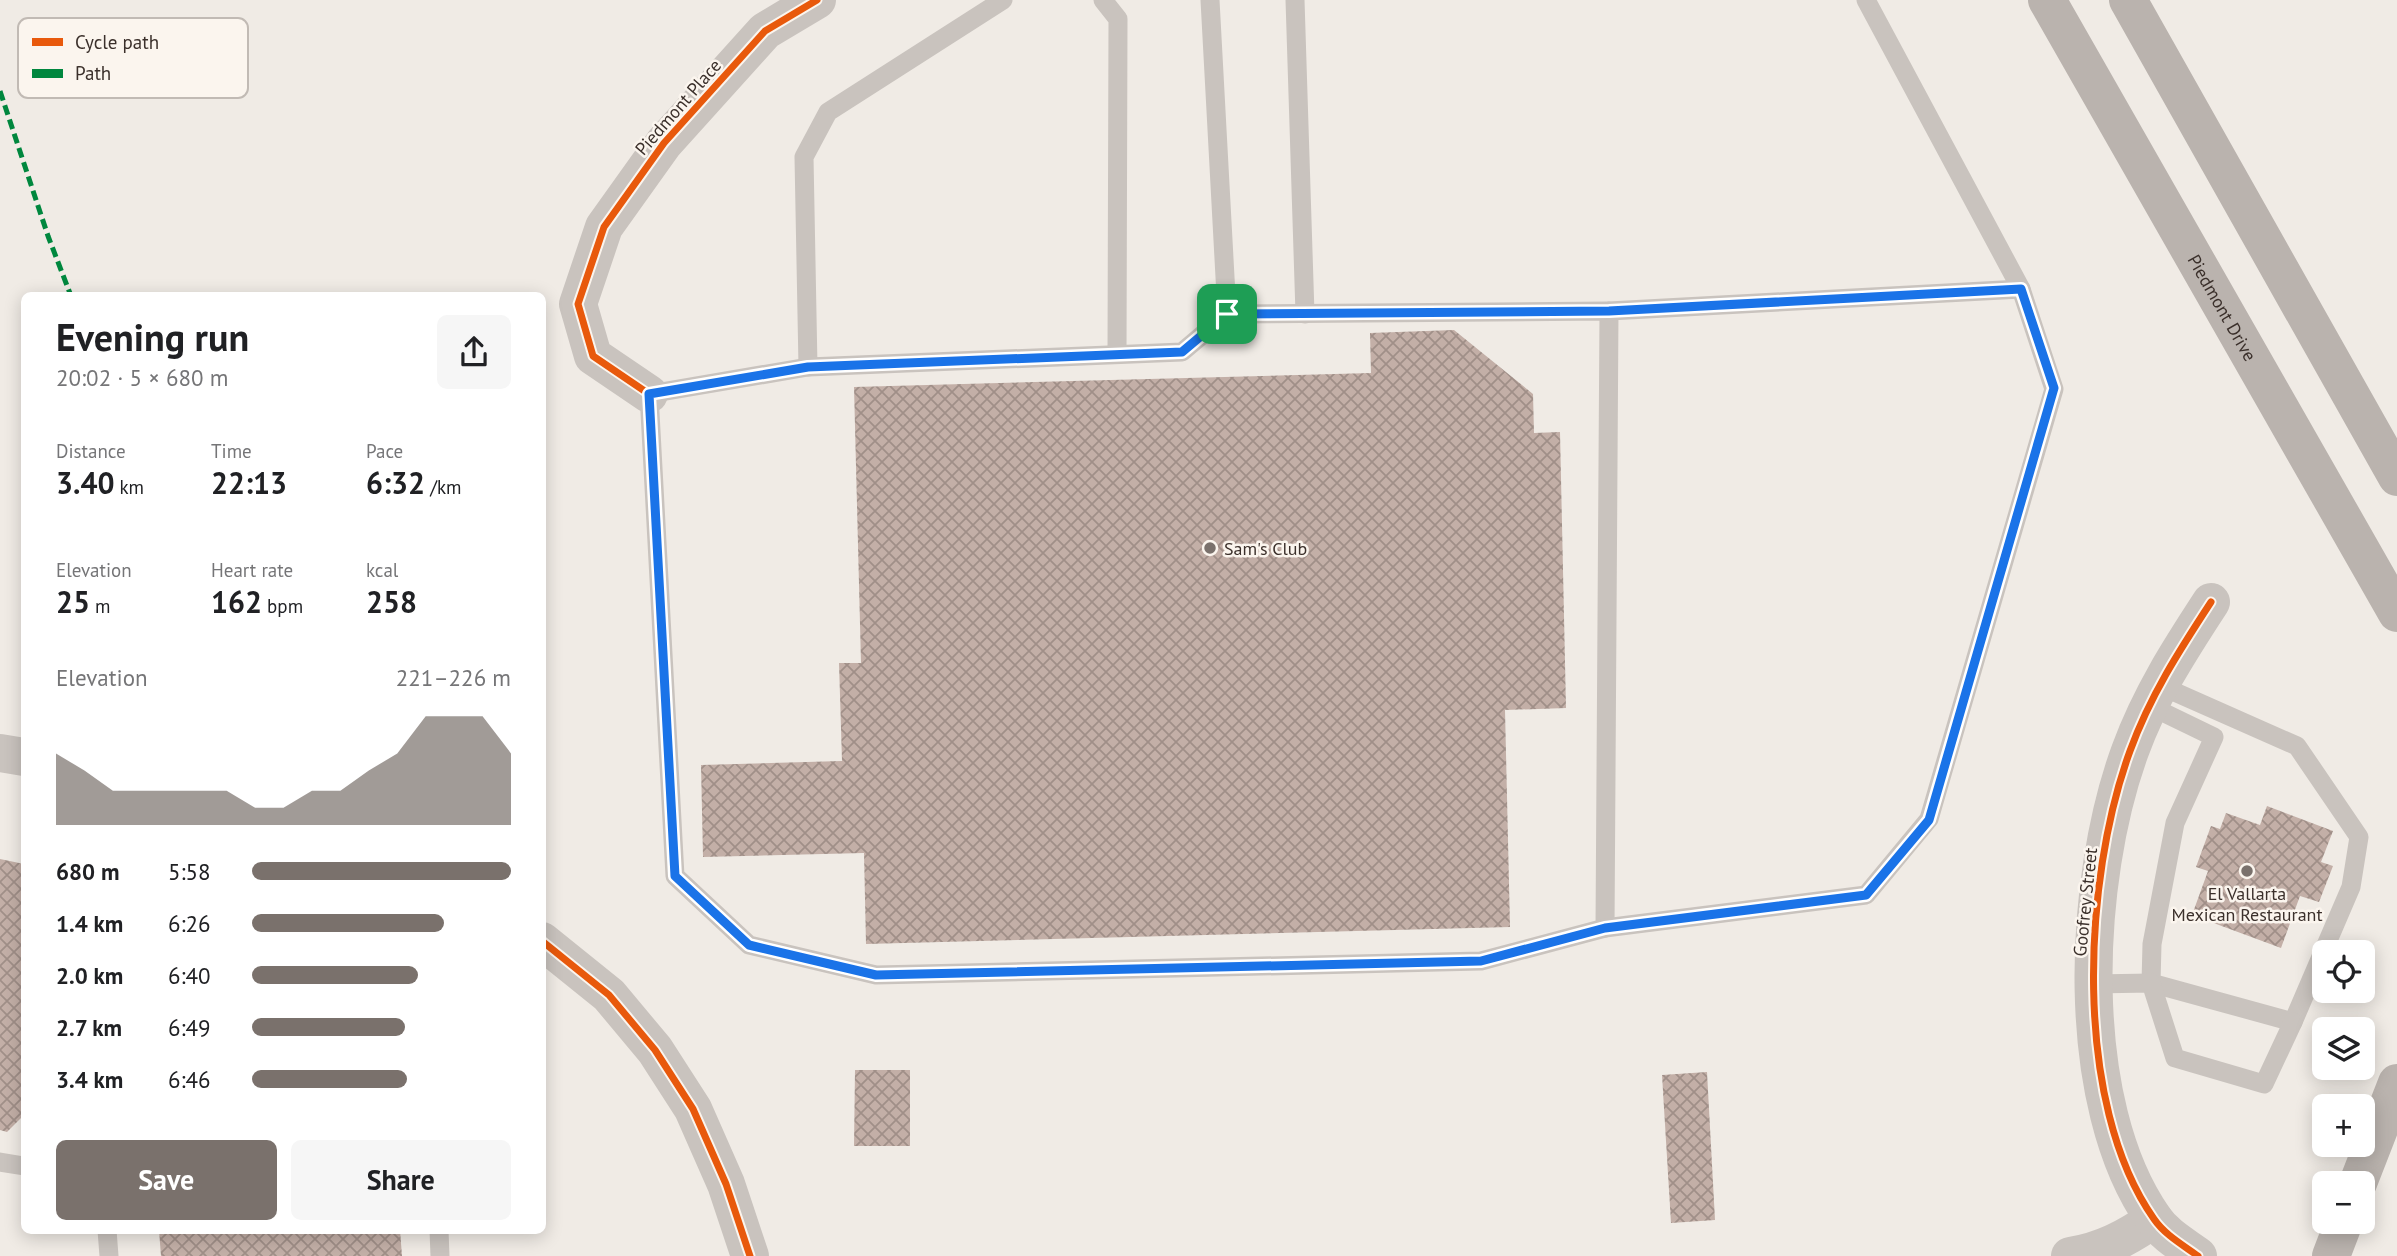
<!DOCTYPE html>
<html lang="en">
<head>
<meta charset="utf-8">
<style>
  body { margin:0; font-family:"PT Sans",sans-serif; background:#f6f6f6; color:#202124; height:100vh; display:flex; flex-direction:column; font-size:26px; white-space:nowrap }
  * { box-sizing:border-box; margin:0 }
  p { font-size:23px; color:#757577 }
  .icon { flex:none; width:38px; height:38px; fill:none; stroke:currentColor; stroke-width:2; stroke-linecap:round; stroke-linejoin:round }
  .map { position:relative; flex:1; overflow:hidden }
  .details { position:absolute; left:21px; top:292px; width:525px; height:942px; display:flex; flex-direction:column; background:#fff; border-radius:10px; box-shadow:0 4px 18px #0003 }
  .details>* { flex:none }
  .tools { position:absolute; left:2312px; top:940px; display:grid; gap:14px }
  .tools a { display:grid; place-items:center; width:63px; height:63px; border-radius:10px; background:#fff; box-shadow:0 4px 18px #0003; font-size:35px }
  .pin { position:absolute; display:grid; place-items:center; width:60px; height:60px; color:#fff; margin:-30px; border-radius:14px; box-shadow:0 4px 10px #0006 }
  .round { display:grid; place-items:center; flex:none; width:74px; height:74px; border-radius:10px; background:#f6f6f6 }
  .head { display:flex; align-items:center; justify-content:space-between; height:119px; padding:0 35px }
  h1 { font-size:38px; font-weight:700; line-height:52px }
  .figures { display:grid; grid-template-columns:repeat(3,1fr); gap:10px; height:119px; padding:7px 35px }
  .figures div { display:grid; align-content:center }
  .figures b { font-size:30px; font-weight:700 }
  .figures small { font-size:19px; font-weight:400 }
  .figures p { font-size:19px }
  .chart { height:196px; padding:14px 35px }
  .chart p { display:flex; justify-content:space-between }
  .chart svg { width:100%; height:126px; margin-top:7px; fill:#7a716c; opacity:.7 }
  .button { display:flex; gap:14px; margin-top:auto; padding:14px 35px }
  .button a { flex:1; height:80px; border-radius:10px; background:#7a716c; color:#fff; font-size:28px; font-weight:700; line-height:80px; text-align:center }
  .button a+a { background:#f6f6f6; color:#202124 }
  ul { padding:0 35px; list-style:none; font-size:23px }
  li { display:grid; grid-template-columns:112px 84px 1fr; align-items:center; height:52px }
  li i { height:18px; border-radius:9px; background:#7a716c }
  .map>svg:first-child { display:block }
  .building { fill:url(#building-cross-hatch) }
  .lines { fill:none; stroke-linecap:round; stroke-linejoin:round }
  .lane { stroke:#c9c3be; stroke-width:19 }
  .street { stroke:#c9c3be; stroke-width:38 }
  .secondary { stroke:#bab3ae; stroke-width:38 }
  .quiet { stroke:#00873e; stroke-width:5; stroke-dasharray:10 5; stroke-linecap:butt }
  .cycleway-casing { stroke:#fbf5ee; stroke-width:11 }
  .cycleway { stroke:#e8590c; stroke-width:7 }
  .route-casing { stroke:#fff; stroke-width:14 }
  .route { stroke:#1a73e8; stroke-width:9 }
  .poi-dot { fill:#7a716c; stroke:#fbf5ee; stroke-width:2.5 }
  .labels { text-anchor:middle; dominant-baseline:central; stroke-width:5; stroke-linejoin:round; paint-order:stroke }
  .street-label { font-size:18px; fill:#3b302b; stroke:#fbf5ee }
  .poi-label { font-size:18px; fill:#3b302b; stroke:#fbf5ee; text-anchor:start }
  .key { fill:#fbf5ee; stroke:#c1bab4; stroke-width:2 }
  .key-label { font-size:19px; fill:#3b302b }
</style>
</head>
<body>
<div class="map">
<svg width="2397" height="1256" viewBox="0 0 2397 1256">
  <defs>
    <pattern id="building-cross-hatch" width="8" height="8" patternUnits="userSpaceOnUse" patternTransform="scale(1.75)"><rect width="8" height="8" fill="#c3afa7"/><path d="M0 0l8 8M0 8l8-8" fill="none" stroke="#a08f88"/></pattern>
  </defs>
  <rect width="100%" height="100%" fill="#f0ebe5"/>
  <g class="building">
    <polygon points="1454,330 1533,394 1534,433 1560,432 1566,708 1505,710 1510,927 866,944 864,853 703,857 701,765 842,761 839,663 861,663 854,387 1371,373 1370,333"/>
    <polygon points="2267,806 2333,831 2321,862 2333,866 2319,902 2300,896 2281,948 2192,915 2208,871 2196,867 2211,826 2220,829 2226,813 2260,825"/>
    <polygon points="0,859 24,864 24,1115 7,1132 0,1130"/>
    <polygon points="855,1070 910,1070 910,1146 854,1146"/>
    <polygon points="1707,1072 1715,1220 1671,1223 1662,1075"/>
    <polygon points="159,1230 400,1230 402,1256 161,1256"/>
  </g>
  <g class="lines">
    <g class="lane">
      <polyline points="1103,0 1118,19 1117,354"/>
      <polyline points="1210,0 1227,314"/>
      <polyline points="1295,0 1305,314"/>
      <polygon points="1609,311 1605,928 1481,961 876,975 749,945 675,876 649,394 808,367 1182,352 1227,314"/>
      <polyline points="1609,311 2021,289"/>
      <polyline points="808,367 804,157 828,112 1003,0"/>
      <polyline points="2150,706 2214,737 2175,823 2152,944 2151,983 2293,1022 2351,887 2359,837 2297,746 2159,685"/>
      <polyline points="1605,928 1866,895 1929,819 2054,389 2021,289 1866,0"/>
      <polyline points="2093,984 2151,983 2175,1058 2264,1084 2293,1022"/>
      <polyline points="0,1162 24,1166"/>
      <polyline points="107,1230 109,1256"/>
      <polyline points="439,1230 440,1256"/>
    </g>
    <g class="street">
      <polyline points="649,394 593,356 578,304 604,227 664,143 765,31 817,0"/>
      <polyline points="0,753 24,757"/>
      <polyline points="542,941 609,995 655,1050 693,1109 726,1184 750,1256"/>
      <path d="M2070 1256C2102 1251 2127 1238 2154 1219"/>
      <path d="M2198 1256C2183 1245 2165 1235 2154 1219 2072 1103 2083 879 2130 751 2150 696 2179 651 2211 602"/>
    </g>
    <g class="secondary">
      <path id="s1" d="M2047 0 2397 613"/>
      <polyline points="2128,0 2397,477"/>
      <polyline points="2358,1183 2397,1083"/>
      <polyline points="2331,1256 2344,1222"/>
    </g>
    <polyline class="quiet" points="0,91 48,236 71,296"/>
    <defs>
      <g id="cycleway">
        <polyline points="649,394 593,356 578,304 604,227 664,143 765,31 817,0"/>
        <polyline points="542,941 609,995 655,1050 693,1109 726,1184 750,1256"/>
        <path d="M2198 1256C2183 1245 2165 1235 2154 1219 2072 1103 2083 879 2130 751 2150 696 2179 651 2211 602"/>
      </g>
    </defs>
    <use href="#cycleway" class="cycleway-casing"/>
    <use href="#cycleway" class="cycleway"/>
  </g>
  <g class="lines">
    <defs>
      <polygon id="route" points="2021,289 2054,388 1929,820 1866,895 1605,928 1481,961 876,975 749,945 675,876 649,394 808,367 1182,352 1227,314 1609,311"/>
    </defs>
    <use href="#route" class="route-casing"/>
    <use href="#route" class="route"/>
  </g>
  <g class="poi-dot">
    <circle cx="1210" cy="548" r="7"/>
    <circle cx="2247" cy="871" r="7"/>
  </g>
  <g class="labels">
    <g class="street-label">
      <text transform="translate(678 107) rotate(-49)">Piedmont Place</text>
      <text stroke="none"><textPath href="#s1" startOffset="354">Piedmont Drive</textPath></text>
      <text transform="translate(2085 902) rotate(-84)">Goofrey Street</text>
    </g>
    <g class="poi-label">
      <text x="1224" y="548">Sam's Club</text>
      <text x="2247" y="893" text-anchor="middle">El Vallarta<tspan x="2247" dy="21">Mexican Restaurant</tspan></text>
    </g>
  </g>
  <rect x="18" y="18" width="230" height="80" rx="10" class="key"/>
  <rect x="32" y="38" width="31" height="8" fill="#e8590c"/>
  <rect x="32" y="69" width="31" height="9" fill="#00873e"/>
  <g class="key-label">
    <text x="75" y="49">Cycle path</text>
    <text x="75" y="80">Path</text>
  </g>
</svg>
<div class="tools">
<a><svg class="icon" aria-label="locate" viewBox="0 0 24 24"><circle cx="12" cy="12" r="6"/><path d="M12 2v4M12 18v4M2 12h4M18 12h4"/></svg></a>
<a><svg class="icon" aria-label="layers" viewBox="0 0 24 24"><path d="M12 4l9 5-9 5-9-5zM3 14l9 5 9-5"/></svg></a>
<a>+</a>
<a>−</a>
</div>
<div class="pin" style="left:1227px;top:314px;background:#1e9e55"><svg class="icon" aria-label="arrive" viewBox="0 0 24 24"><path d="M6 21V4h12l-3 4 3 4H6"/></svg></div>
<section class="details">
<div class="head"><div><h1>Evening run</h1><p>20:02 · 5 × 680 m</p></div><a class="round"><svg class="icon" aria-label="share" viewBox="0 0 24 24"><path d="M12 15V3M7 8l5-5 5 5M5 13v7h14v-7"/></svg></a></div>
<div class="figures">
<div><p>Distance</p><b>3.40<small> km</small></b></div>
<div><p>Time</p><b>22:13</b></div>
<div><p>Pace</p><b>6:32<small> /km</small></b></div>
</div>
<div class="figures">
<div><p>Elevation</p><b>25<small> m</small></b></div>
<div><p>Heart rate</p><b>162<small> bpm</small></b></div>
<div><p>kcal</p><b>258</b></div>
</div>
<div class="chart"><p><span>Elevation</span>221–226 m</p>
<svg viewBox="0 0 160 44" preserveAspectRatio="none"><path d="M0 44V19L10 25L20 32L30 32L40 32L50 32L60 32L70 38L80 38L90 32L100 32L110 25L120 19L130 6L140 6L150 6L160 19V44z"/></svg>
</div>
<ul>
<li><b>680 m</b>5:58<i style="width:100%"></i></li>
<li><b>1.4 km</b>6:26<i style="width:74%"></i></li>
<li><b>2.0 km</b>6:40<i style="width:64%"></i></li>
<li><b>2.7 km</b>6:49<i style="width:59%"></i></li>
<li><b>3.4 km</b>6:46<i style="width:60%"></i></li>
</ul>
<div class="button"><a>Save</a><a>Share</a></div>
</section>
</div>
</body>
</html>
